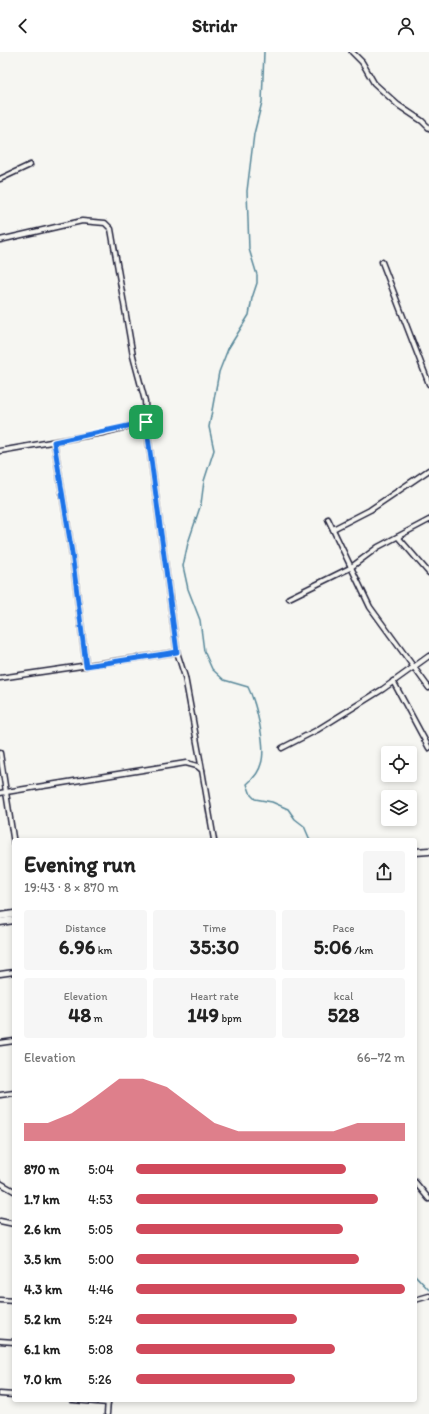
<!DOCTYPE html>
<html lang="en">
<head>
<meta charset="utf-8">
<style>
  body { margin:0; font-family:Itim,sans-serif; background:#f6f6f6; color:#222; height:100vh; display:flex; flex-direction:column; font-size:15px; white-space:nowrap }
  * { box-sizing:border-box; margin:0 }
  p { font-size:13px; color:#767676 }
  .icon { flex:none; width:22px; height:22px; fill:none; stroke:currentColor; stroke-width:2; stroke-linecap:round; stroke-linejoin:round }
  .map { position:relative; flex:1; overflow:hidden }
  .drawer { position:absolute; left:12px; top:786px; width:405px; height:564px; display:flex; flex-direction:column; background:#fff; border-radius:4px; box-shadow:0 2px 6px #0003 }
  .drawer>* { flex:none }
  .tools { position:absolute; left:381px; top:694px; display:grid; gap:8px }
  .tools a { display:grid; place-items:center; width:36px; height:36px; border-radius:4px; background:#fff; box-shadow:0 2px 6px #0003; font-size:20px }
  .pin { position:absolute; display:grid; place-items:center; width:34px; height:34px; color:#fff; margin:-17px; border-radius:8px; box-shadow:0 2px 6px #0006 }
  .round { display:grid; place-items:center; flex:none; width:42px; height:42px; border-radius:4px; background:#f6f6f6 }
  .head { display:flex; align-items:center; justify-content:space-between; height:68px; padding:0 12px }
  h1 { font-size:22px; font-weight:700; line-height:30px }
  .stats { display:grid; grid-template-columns:repeat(3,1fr); gap:6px; height:68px; padding:4px 12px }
  .stats div { display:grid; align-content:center; border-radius:4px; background:#f6f6f6; text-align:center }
  .stats b { font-size:20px; font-weight:700 }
  .stats small { font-size:11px; font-weight:400 }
  .stats p { font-size:11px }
  .chart { height:112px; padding:8px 12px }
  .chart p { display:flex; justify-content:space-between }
  .chart svg { width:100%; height:72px; margin-top:4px; fill:#d1495b; opacity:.7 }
  ul { padding:0 12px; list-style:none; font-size:13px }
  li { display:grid; grid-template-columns:64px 48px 1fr; align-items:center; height:30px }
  li i { height:10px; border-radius:5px; background:#d1495b }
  header { display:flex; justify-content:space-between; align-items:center; height:52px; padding:0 12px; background:#fff; font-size:18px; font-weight:700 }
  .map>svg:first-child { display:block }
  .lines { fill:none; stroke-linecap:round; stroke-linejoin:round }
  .stream { stroke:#578799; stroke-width:1.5 }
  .street-casing { stroke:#22223b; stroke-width:7 }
  .primary-casing { stroke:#22223b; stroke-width:9 }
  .street { stroke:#f6f6f2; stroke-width:4 }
  .primary { stroke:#f6f6f2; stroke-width:6 }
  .route-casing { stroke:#fff; stroke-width:8 }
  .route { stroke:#1a73e8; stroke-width:5 }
</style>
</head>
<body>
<header><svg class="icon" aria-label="back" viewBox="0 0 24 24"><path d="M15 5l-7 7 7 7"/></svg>Stridr<svg class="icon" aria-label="person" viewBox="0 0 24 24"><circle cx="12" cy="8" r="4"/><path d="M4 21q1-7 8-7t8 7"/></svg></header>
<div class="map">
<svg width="429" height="1362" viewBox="0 0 429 1362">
  <rect width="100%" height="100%" fill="#f6f6f2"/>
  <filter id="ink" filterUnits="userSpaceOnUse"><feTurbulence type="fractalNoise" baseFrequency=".025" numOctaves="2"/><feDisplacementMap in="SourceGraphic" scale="8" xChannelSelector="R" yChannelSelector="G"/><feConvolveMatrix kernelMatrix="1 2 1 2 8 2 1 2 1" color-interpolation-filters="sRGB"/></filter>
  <g filter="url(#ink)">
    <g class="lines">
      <g class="stream">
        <path d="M264 0 262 50 254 82 247 139 249 197 257 223V231L252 246 249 263 228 297 219 320 209 375 214 398 204 429 201 452 188 491 183 514 188 537 200 568 204 599 212 617 224 628 248 635C256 651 267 695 261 712 259 720 253 727 247 732L251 743 255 747 272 750 288 757 295 767 304 774 310 788"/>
        <polyline points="415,1223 429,1238"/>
      </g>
      <defs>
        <g id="street">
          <polyline points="352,0 362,10 374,31 398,53 422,69 429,76"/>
          <polyline points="0,127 30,113"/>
          <polyline points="0,188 82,169 105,171 111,177 133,304 145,349 146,370 177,600 185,625 202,718"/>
          <polyline points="382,210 429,332"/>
          <polyline points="54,390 72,501 86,614"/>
          <polyline points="0,399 102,381 146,370"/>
          <polyline points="328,467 370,555 429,636"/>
          <polyline points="333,477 370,458 429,418"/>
          <polyline points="398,485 429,521"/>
          <polyline points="289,546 350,516 378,495 429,468"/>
          <polyline points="0,626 177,600"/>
          <polyline points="393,629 429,696"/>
          <polyline points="282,696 317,678 383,637 429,604"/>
          <polyline points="0,701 14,792"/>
          <polyline points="0,741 186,711 197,714 202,718 214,788"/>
          <polyline points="0,922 14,920"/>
          <polyline points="0,991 14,989"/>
          <polyline points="0,1043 14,1041"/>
          <polyline points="415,1130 429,1147"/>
          <polyline points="0,1131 14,1139"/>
          <polyline points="0,1169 14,1172"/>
          <polyline points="0,1248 14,1249"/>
          <polyline points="415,1248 429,1244"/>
          <polyline points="0,1289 14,1290"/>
          <polyline points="0,1342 14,1343"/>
          <polyline points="72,1348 108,1351"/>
          <polyline points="107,1362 108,1348"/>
        </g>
        <g id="primary">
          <polyline points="415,800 429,799"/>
          <polyline points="0,864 14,862"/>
          <polyline points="0,870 14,868"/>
        </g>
      </defs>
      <use href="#street" class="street-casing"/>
      <use href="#primary" class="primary-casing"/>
      <use href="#street" class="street"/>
      <use href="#primary" class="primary"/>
    </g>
  </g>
  <g class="lines" filter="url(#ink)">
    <defs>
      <polygon id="route" points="146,370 177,600 86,614 72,501 54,390"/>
    </defs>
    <use href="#route" class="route-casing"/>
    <use href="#route" class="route"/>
  </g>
</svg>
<div class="tools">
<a><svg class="icon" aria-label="locate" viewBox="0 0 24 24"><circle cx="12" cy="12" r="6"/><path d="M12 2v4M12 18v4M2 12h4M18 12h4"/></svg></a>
<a><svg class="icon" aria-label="layers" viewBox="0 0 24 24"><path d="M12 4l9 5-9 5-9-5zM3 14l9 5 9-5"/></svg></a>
</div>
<div class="pin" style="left:146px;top:370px;background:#1e9e55"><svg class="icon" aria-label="arrive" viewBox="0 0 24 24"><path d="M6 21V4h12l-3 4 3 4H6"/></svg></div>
<section class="drawer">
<div class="head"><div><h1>Evening run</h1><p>19:43 · 8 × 870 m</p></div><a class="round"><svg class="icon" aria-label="share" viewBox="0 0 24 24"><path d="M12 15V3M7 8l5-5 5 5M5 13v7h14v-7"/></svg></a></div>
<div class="stats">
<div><p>Distance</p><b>6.96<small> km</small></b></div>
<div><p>Time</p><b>35:30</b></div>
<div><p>Pace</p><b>5:06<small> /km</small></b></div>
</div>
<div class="stats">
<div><p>Elevation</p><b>48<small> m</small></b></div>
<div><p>Heart rate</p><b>149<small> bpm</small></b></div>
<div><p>kcal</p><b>528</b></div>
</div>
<div class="chart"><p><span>Elevation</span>66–72 m</p>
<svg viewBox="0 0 160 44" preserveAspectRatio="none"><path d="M0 44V33L10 33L20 27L30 17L40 6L50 6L60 11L70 22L80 33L90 38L100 38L110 38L120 38L130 38L140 33L150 33L160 33V44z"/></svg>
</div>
<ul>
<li><b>870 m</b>5:04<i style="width:78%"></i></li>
<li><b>1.7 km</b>4:53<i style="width:90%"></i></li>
<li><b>2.6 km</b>5:05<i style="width:77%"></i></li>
<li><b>3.5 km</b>5:00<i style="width:83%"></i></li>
<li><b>4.3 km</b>4:46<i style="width:100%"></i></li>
<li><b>5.2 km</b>5:24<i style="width:60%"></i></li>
<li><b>6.1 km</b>5:08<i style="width:74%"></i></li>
<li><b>7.0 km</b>5:26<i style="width:59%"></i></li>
</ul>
</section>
</div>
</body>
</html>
